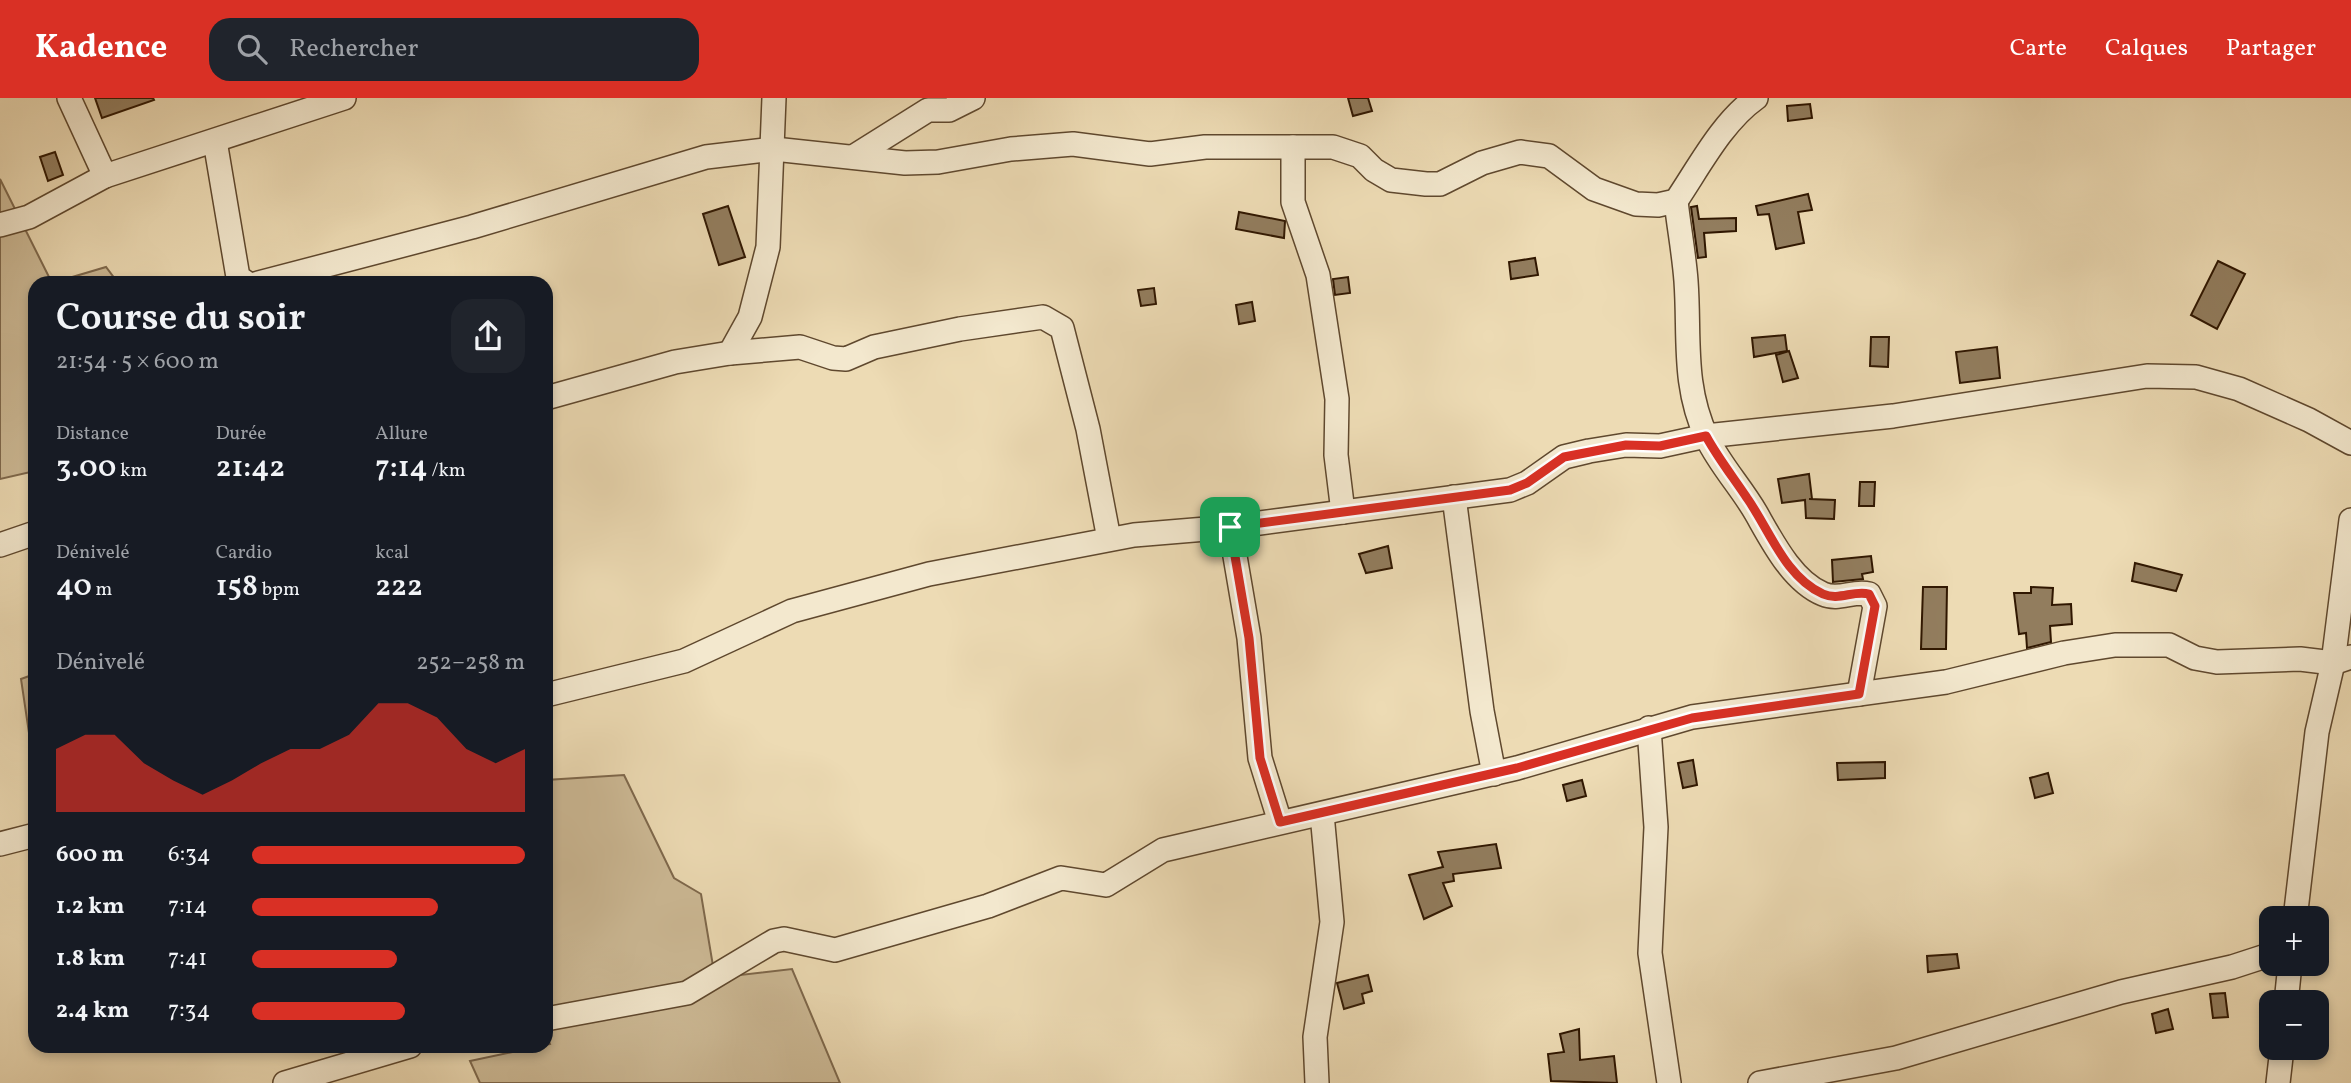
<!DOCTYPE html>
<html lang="fr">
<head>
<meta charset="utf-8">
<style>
  body { margin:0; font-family:Vollkorn,serif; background:#20242c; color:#f1f3f6; height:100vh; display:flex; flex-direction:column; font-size:26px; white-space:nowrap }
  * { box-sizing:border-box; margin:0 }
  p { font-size:23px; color:#9ea1a6 }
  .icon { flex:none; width:38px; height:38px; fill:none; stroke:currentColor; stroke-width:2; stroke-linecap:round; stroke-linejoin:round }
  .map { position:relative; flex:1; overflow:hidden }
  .panel { position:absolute; left:28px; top:178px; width:525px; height:777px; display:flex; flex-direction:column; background:#171b24; border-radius:21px; box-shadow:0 4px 10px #0003 }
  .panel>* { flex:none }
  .buttons { position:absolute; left:2259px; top:808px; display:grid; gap:14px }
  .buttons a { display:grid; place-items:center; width:70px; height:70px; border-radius:14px; background:#171b24; box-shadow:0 4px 10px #0003; font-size:35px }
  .pin { position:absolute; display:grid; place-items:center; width:60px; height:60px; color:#fff; margin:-30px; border-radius:14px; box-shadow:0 4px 10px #0006 }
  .round { display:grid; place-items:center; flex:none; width:74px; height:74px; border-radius:21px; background:#20242c }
  .head { display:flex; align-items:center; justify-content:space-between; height:119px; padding:0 28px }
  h1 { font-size:38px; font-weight:600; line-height:52px }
  .figures { display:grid; grid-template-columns:repeat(3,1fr); gap:10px; height:119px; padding:7px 28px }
  .figures div { display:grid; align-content:center }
  .figures b { font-size:30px; font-weight:600 }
  .figures small { font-size:19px; font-weight:400 }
  .figures p { font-size:19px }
  .chart { height:196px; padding:14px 28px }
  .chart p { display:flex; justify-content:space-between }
  .chart svg { width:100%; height:126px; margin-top:7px; fill:#d93025; opacity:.7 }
  ul { padding:0 28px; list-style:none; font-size:23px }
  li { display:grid; grid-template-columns:112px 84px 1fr; align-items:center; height:52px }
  li i { height:18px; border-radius:9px; background:#d93025 }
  header { display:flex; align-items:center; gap:42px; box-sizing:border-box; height:98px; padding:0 35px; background:#d93025; color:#fff }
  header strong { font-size:33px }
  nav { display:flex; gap:38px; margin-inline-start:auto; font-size:24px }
  .search { width:490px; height:63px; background:#20242c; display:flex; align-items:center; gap:18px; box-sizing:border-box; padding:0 24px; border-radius:21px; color:#9ea1a6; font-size:26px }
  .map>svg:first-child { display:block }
  .green { fill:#cdba96; stroke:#7e684c; stroke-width:2 }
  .building { fill:#927d5e; stroke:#301701; stroke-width:2 }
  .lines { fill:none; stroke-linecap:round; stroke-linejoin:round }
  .minor-casing { stroke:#5f482e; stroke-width:26 }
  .minor { stroke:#f3e8ce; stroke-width:23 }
  .route-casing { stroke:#fff; stroke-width:14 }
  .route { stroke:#d93025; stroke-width:9 }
</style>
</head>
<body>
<header>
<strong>Kadence</strong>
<div class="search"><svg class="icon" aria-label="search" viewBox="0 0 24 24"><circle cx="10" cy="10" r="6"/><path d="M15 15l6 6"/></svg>Rechercher</div>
<nav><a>Carte</a><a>Calques</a><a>Partager</a></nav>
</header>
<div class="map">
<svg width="2351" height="985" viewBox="0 0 2351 985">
  <rect width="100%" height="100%" fill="#eddbb4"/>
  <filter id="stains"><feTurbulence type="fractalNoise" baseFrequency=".00286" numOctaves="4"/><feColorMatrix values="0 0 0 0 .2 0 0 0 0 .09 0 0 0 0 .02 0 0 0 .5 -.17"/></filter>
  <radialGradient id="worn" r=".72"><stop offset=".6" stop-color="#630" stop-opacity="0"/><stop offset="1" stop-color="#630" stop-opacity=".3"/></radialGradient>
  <g class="green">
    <polygon points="0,81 52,185 106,169 118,185 35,186 35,373 0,381"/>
    <polygon points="35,576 35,633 29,635 21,581"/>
    <polygon points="624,677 674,780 701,796 715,880 792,871 840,985 480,985 470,963 550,946 546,936 546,682"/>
  </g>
  <g class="building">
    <polygon points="95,0 153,0 154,2 102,20"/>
    <polygon points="1348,0 1368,0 1372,13 1353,18"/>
    <polygon points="1810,6 1812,20 1788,23 1787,8"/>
    <polygon points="55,54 63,77 48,83 40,59"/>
    <polygon points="1808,96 1812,112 1798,114 1804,145 1776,151 1769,116 1758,117 1756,108"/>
    <polygon points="728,108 745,159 719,167 703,116"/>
    <polygon points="1697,108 1699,121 1736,120 1736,133 1704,135 1706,159 1698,160 1691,109"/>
    <polygon points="1239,114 1285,123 1284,140 1236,131"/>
    <polygon points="1535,160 1538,177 1511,181 1509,164"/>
    <polygon points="2218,163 2245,176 2217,231 2191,217"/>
    <polygon points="1348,179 1350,195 1335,197 1333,181"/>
    <polygon points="1154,190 1156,206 1141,208 1138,192"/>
    <polygon points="1252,204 1255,223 1239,226 1236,207"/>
    <polygon points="1785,237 1787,253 1754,259 1752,240"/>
    <polygon points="1871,239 1889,239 1888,269 1870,268"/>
    <polygon points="1997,249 2000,280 1960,285 1956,254"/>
    <polygon points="1789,253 1798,280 1783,284 1776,257"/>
    <polygon points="1809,376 1812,401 1809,401 1835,402 1834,421 1806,420 1805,402 1782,405 1778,381"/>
    <polygon points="1860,384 1875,384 1874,408 1859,408"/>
    <polygon points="1388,448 1392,470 1366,475 1359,456"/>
    <polygon points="1871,458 1873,474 1862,476 1863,481 1833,484 1832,462"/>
    <polygon points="2135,465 2182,477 2176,493 2132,483"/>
    <polygon points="1923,489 1947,489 1946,551 1921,551"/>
    <polygon points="2031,489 2053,490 2052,507 2071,506 2072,526 2050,528 2051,544 2027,550 2026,535 2019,536 2014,495 2031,495"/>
    <polygon points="1693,662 1697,687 1683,690 1678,665"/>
    <polygon points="1885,664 1885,680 1838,682 1837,665"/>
    <polygon points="2048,675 2053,695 2035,700 2030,680"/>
    <polygon points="1582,682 1586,698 1567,703 1563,687"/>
    <polygon points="1496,746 1501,770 1453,776 1454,783 1443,785 1452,808 1424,821 1409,777 1443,769 1438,754"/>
    <polygon points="1957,856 1959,870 1928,874 1927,858"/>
    <polygon points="1368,877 1372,893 1362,896 1364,905 1344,911 1337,885"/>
    <polygon points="2225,895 2228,919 2213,920 2210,896"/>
    <polygon points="2168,911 2173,931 2156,935 2152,916"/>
    <polygon points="1579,931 1580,962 1614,958 1617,985 1551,983 1548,956 1564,954 1560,936"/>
  </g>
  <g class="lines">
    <defs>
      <g id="minor">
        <polyline points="69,0 105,78"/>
        <polyline points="215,43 238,179 248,186"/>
        <polyline points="1293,49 1293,104 1318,177 1337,301 1336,357 1343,414"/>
        <polyline points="853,59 928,12 949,12 973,0"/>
        <path d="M1676 103C1679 130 1684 156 1686 183 1690 238 1682 287 1707 340 1720 367 1741 389 1756 415 1772 443 1792 483 1823 496 1839 503 1853 492 1869 496L1875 508 1859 596"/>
        <polyline points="0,127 29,119 105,78 344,0"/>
        <path d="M255 186 472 129 706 59 774 51 905 65 938 64 1011 51 1073 46 1150 56 1205 49H1333L1360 58 1374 72 1391 82 1426 86H1440L1482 65 1520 54 1549 58 1594 91 1636 106 1658 107 1676 103C1699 69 1722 24 1756 0"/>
        <polyline points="730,255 750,219 768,149 774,0"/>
        <polyline points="546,300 675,264 730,255 800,249 833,260 846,261 874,249 960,231 1043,219 1062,230 1088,331 1109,441"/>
        <polyline points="1454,399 1482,613 1494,676"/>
        <polyline points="1230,429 1249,540 1260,660 1280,724"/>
        <polyline points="0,447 35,435"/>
        <polyline points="546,597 684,563 792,513 929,476 1134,437 1230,429 1510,392 1527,385 1564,359 1589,353 1626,347 1660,348 1706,338 1893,318 2147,278 2196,279 2239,291 2309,322 2351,345"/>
        <polyline points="1649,630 1656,729 1650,855 1669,985"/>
        <polyline points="0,746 35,737"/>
        <polyline points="2295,821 2317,634 2333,565 2351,422"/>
        <polyline points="2286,905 2290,866"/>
        <polyline points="546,921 687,895 774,843 784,841 835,852 988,808 1061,780 1106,787 1163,752 1517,670 1692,619 1946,584 2064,555 2115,547 2169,547 2195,560 2217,564 2300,561 2333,565 2351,559"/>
        <polyline points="285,985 410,948"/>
        <polyline points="1317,985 1315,939 1332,824 1322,716"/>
        <polyline points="1760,985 1896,960 2121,894 2232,869 2272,856"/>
        <polyline points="2278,985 2282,950"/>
      </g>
    </defs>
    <use href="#minor" class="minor-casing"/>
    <use href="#minor" class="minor"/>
  </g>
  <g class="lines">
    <defs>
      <path id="route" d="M1706 338C1718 360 1733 379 1747 400 1769 431 1785 479 1823 496 1839 503 1853 492 1869 496L1875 508 1859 596 1692 620 1517 670 1280 724 1260 660 1249 540 1230 429 1510 392 1527 385 1564 359 1626 347 1660 348Z"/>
    </defs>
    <use href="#route" class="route-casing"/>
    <use href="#route" class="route"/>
  </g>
  <rect width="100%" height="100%" filter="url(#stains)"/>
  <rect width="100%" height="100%" fill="url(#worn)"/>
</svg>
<div class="buttons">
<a>+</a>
<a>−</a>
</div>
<div class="pin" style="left:1230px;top:429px;background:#1e9e55"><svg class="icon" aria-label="arrive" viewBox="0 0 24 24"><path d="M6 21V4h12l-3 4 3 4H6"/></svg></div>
<section class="panel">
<div class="head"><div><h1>Course du soir</h1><p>21:54 · 5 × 600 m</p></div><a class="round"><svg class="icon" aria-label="share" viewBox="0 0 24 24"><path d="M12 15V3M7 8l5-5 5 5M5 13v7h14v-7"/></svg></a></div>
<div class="figures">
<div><p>Distance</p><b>3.00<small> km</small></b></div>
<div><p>Durée</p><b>21:42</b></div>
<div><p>Allure</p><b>7:14<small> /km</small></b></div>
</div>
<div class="figures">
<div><p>Dénivelé</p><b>40<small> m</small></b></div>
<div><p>Cardio</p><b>158<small> bpm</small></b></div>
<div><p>kcal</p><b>222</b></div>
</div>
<div class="chart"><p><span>Dénivelé</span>252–258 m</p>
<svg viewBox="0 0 160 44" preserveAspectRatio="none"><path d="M0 44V22L10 17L20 17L30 27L40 33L50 38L60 33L70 27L80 22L90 22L100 17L110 6L120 6L130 11L140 22L150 27L160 22V44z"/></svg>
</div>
<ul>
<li><b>600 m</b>6:34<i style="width:100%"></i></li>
<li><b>1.2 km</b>7:14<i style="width:68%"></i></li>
<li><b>1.8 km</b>7:41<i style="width:53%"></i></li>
<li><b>2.4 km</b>7:34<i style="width:56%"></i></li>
</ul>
</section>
</div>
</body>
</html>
